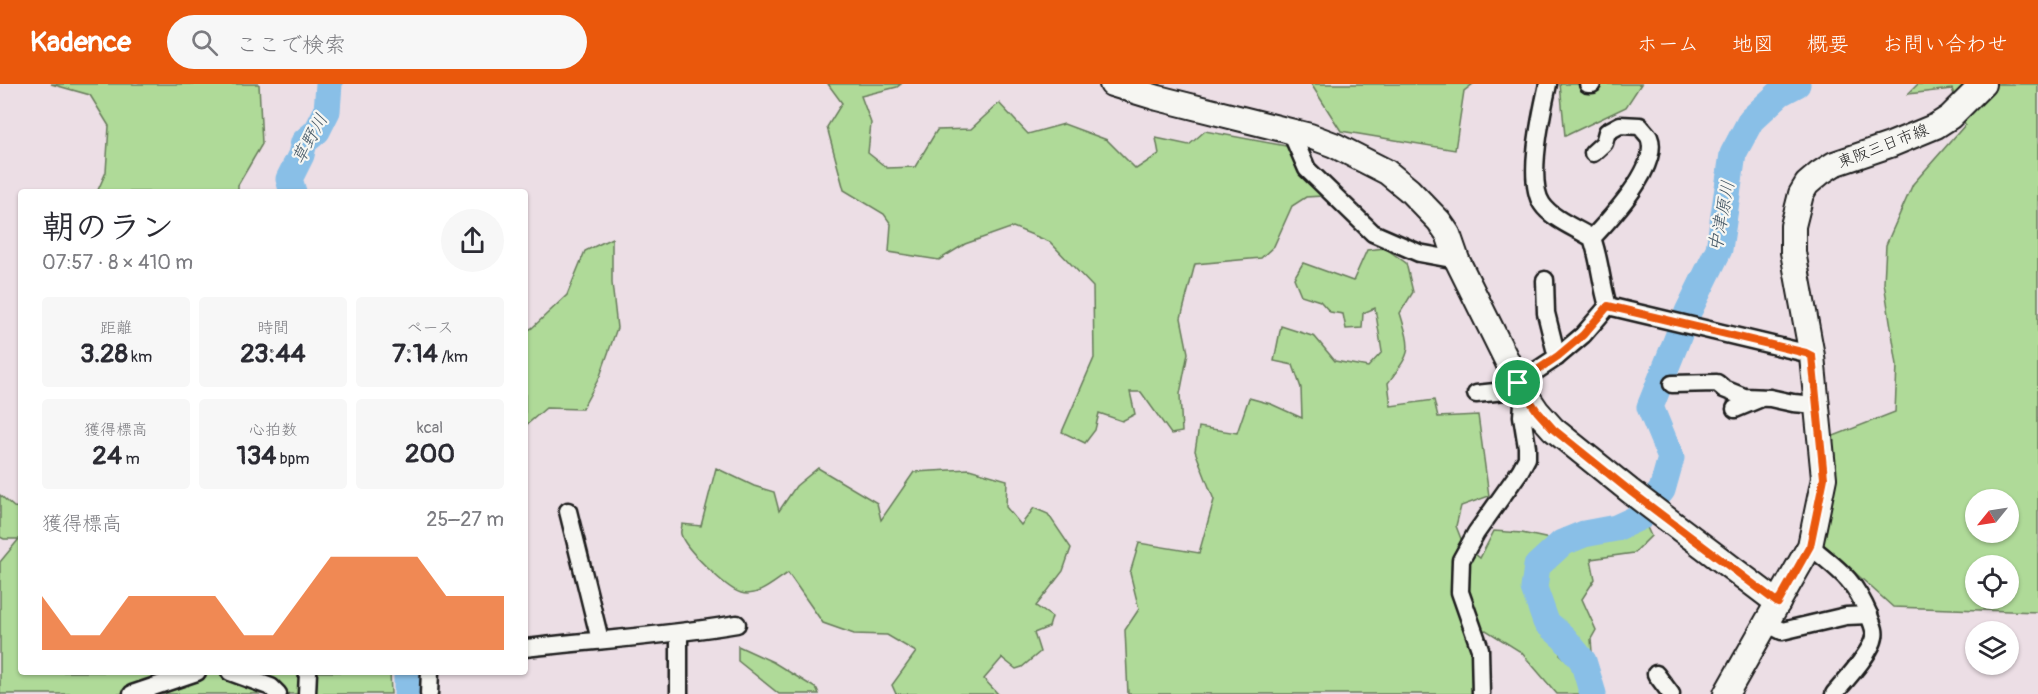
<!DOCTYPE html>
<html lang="ja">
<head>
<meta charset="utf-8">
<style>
  body { margin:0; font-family:Pangolin,"Klee One",sans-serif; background:#f7f7f7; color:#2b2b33; height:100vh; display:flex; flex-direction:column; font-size:22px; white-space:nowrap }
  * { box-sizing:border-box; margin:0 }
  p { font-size:20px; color:#7c7c81 }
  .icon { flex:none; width:33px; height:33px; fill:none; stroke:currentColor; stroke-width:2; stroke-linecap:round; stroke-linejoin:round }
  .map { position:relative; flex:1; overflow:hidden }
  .panel { position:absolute; left:18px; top:105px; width:510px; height:486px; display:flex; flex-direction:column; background:#fff; border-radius:6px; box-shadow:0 2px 4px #0004 }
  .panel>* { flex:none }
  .needle { width:39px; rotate:240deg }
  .tools { position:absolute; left:1965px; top:405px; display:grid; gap:12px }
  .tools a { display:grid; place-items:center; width:54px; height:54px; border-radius:50%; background:#fff; box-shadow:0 2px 4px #0004; font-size:30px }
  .pin { position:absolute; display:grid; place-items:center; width:51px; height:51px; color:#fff; margin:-26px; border:3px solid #fff; border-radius:50%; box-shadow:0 2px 6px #0007 }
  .round { display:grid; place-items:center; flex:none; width:63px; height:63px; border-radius:32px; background:#f7f7f7 }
  .headline { display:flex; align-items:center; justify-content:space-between; height:102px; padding:0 24px }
  h1 { font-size:33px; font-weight:800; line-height:45px }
  .stats { display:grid; grid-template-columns:repeat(3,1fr); gap:9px; height:102px; padding:6px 24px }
  .stats div { display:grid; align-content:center; border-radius:6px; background:#f7f7f7; text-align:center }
  .stats b { font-size:26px; font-weight:800 }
  .stats small { font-size:16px; font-weight:400 }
  .stats p { font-size:16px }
  .chart { height:168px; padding:12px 24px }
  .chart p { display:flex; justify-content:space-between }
  .chart svg { width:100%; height:108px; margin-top:6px; fill:#ea580c; opacity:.7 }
  header { display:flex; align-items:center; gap:36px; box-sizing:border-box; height:84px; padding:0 30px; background:#ea580c; color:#fff }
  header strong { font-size:28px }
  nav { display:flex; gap:33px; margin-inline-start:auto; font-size:21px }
  .search { width:420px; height:54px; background:#f7f7f7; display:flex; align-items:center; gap:15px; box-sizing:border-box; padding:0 21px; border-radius:33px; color:#7c7c81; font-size:22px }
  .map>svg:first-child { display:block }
  .green { fill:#afda98; stroke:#667b5a; stroke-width:1.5; fill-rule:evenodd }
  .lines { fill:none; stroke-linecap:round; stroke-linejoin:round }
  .river { stroke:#89bfe7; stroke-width:27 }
  .street-casing { stroke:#1c1c1c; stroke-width:21 }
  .secondary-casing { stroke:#1c1c1c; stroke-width:28 }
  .street { stroke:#f6f6f2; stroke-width:16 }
  .secondary { stroke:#f6f6f2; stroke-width:24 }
  .route-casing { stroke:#fff; stroke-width:12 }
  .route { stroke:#ea580c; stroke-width:8 }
  .labels { text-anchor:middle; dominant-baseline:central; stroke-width:4.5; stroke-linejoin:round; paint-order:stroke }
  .street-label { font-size:16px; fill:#1c1c1c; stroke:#f6f6f2 }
  .water-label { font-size:18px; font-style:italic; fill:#425563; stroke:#f6f6f2 }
</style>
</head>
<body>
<header>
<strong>Kadence</strong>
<div class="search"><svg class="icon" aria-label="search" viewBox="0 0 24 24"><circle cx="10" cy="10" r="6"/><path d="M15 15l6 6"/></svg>ここで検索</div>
<nav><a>ホーム</a><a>地図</a><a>概要</a><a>お問い合わせ</a></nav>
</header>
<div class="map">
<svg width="2038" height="610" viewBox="0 0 2038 610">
  <rect width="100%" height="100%" fill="#ecdee5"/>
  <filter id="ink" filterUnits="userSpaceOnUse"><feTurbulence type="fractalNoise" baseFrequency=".0167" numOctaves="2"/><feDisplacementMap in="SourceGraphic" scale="12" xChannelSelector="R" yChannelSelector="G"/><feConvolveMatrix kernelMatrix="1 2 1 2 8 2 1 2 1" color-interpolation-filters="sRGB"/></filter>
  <g filter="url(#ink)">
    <g class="green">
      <polygon points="51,0 259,0 262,60 238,101 238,108 102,108 98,106 106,88 109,42 90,11"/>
      <path d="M828 0H901L897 3 861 12 871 39 868 69 887 84 915 83 937 46 971 45 999 19 1028 50 1064 40 1107 56 1136 85 1159 70 1156 54 1189 61 1205 47 1286 62C1293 66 1314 102 1322 112L1306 113 1292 122 1274 162 1261 174 1195 180 1181 234 1188 269 1180 310 1182 348 1171 350 1141 308H1130L1135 330 1122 337 1099 329 1095 346 1085 359 1062 348 1094 274 1093 203 1050 158 1013 143 965 160 939 176 889 168 891 140 884 130 844 106 827 43 842 19Z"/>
      <polygon points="1311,0 1473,0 1464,7 1455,66 1341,47"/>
      <polygon points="1560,0 1641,0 1626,23 1565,52"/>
      <path d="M1918 0H2038V528L1893 523 1819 456 1831 353 1895 328 1897 281 1884 199 1886 161 1913 100 1965 41 1952 5 1908 10ZM1976 416H2008V448H1976ZM1976 482H2008V514H1976Z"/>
      <polygon points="612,154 612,199 617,244 600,292 582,325 546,324 525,342 525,248 532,244 567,211 585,167"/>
      <path d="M1385 164 1406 179 1413 208 1400 229C1412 268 1412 266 1388 299L1391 322 1434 316 1438 333 1478 331 1489 412 1461 422 1456 442 1463 460 1480 474 1494 447 1522 449 1582 462 1645 439 1651 452 1634 469 1591 475 1595 495 1582 515 1596 546 1591 555 1592 568 1570 553 1560 570 1580 588 1587 610H1557L1521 568 1486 546 1467 551 1474 574V610H1128L1125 546 1139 525 1130 489 1139 459 1199 469 1214 416 1195 367 1199 343 1237 349 1249 314 1271 320 1302 334 1301 304 1293 281 1274 277 1281 242 1315 253 1335 277 1368 283 1382 268 1375 224 1363 229 1362 244 1346 245 1343 230 1330 228 1320 217 1301 211 1294 194 1303 179 1353 197 1367 166Z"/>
      <path d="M716 384 754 402 774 408 779 427 796 402 818 384 877 419 881 436 914 388 969 385 1007 396 1006 423 1021 441 1034 424 1048 430 1071 464 1063 487 1036 522 1052 533 1049 543 1034 549 1040 568 1022 583 1016 585 1002 574 984 595 998 610H896L892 601 916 568 887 551 854 550 823 539 788 489C775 497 758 514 741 509 727 505 684 464 681 450 680 447 682 444 682 440L701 442Z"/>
      <polygon points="0,411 14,423 21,424 21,588 390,588 391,610 0,610 0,478 19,455 4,455 0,453"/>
      <polygon points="738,562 773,578 817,605 819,610 779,610 738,577"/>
    </g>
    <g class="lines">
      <g class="river">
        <polyline points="293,108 289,95 301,71 304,58 317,47 327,27 329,0"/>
        <polyline points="407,610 407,588"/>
        <polyline points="1593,610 1583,577 1564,554 1546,538 1534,504 1537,482 1562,459 1584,450 1616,444 1642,432 1662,406 1671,374 1650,323 1688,228 1719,165 1733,70 1751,36 1780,9 1797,0"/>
      </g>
      <defs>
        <g id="street">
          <path d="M1548 0C1542 27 1526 96 1542 120 1552 135 1576 144 1592 154 1600 176 1601 199 1608 222"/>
          <polyline points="1588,0 1592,0"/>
          <polyline points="1290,46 1307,85 1373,149 1419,169 1457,176"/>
          <path d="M1592 154C1610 135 1661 81 1649 53 1647 50 1643 46 1640 42L1620 41 1607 48 1604 59 1593 69"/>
          <polyline points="1545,196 1546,229 1557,273"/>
          <polyline points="1608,222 1806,269 1812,272"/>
          <polyline points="1672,300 1717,299 1724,305 1744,313 1770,314 1793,319 1817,321"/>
          <polyline points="1476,310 1505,307 1518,299 1557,273 1583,251 1608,222"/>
          <polyline points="1735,325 1759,315"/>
          <polyline points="568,427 600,556"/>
          <path d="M1810 462C1840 487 1853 494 1869 531 1871 538 1876 546 1874 553 1872 568 1844 598 1834 610"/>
          <polyline points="1766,539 1782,547 1846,532 1869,531"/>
          <polyline points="679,550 679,610"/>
          <path d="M525 564C596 556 667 552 737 540"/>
          <polyline points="230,588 271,603 278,610"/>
          <polyline points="1656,590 1671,610"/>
          <polyline points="132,610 197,588"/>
          <polyline points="307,610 308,588"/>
          <polyline points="429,610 430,588"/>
          <polyline points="1481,610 1480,565 1460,508 1461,476 1476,449 1520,387 1527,374 1527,363 1522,332 1524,308"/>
        </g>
        <g id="secondary">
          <polyline points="1112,0 1158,14 1310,52 1334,61 1387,88 1409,106 1439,137 1448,150 1457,176 1518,299 1537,327 1553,345 1630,407 1778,519"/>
          <polyline points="1726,610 1810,462 1824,394 1812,272 1793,168 1793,142 1801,110 1807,100 1820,89 1834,80 1890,61 1936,42 1950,33 1983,0"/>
        </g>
      </defs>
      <use href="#street" class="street-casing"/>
      <use href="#secondary" class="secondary-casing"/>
      <use href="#street" class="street"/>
      <use href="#secondary" class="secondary"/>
    </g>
  </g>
  <g class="lines" filter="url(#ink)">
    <defs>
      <polygon id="route" points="1608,222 1806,269 1812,272 1824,394 1810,462 1778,519 1630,407 1553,345 1537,327 1518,299 1558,272 1583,251"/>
    </defs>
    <use href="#route" class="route-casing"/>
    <use href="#route" class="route"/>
  </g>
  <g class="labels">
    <g class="street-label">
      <text transform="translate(1883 62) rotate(-21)">東阪三日市線</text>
    </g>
    <g class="water-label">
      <text transform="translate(310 55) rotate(-61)">草野川</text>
      <text transform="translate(1722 132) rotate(-79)">中津原川</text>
    </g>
  </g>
</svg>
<div class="tools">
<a><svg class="needle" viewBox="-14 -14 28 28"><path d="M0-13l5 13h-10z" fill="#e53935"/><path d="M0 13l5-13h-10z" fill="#7c7c81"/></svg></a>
<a><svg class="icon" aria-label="locate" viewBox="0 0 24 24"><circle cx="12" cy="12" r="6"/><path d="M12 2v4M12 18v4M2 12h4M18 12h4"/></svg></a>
<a><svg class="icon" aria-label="layers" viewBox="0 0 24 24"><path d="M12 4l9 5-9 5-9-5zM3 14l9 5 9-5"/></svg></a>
</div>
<div class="pin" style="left:1518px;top:299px;background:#1e9e55"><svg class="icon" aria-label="arrive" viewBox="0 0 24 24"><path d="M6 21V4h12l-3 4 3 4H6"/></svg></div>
<section class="panel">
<div class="headline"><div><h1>朝のラン</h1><p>07:57 · 8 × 410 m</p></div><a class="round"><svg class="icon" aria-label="share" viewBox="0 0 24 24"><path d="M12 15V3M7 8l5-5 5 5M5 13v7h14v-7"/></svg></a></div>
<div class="stats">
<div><p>距離</p><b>3.28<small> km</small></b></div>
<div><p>時間</p><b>23:44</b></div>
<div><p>ペース</p><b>7:14<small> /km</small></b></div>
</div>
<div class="stats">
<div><p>獲得標高</p><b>24<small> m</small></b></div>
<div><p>心拍数</p><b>134<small> bpm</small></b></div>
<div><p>kcal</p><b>200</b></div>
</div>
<div class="chart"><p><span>獲得標高</span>25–27 m</p>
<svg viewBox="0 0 160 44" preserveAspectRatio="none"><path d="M0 44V22L10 38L20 38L30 22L40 22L50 22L60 22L70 38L80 38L90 22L100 6L110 6L120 6L130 6L140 22L150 22L160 22V44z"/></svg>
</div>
</section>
</div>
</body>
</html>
